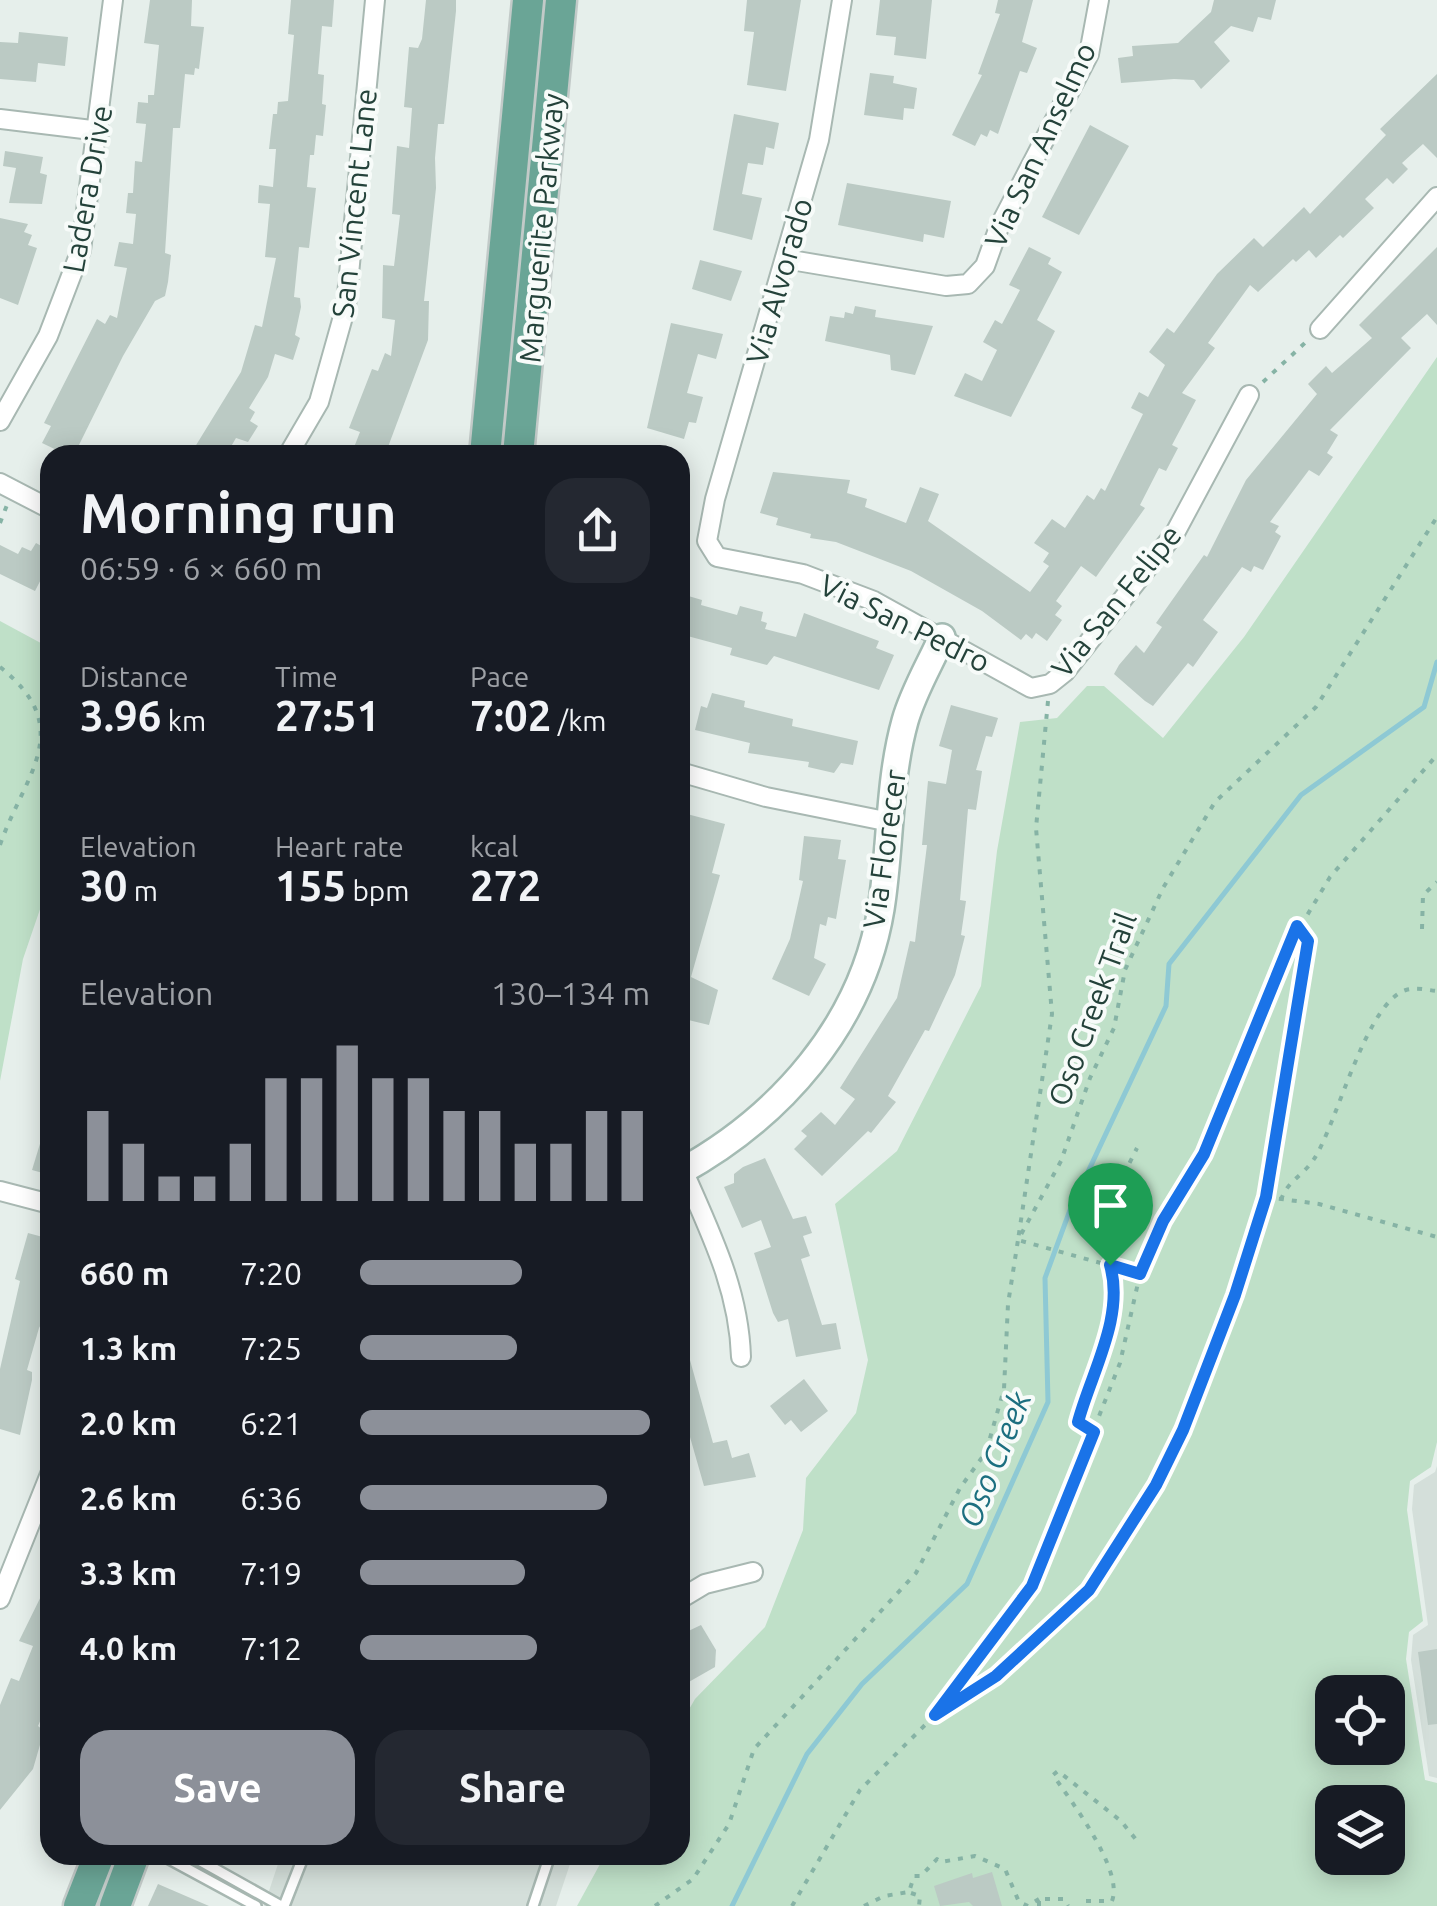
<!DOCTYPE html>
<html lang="en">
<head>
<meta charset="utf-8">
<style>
  body { margin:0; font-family:Ubuntu,sans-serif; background:#242831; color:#f1f3f6; height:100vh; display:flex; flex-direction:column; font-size:38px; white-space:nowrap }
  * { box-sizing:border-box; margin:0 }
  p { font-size:32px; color:#9ea1a6 }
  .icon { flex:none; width:55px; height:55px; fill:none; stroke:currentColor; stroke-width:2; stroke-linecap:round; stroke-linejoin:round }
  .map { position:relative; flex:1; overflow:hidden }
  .side { position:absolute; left:40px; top:445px; width:650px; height:1420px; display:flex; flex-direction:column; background:#171b24; border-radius:30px; box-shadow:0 5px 25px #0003 }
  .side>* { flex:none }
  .fabs { position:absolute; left:1315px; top:1675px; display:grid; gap:20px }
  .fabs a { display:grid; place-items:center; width:90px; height:90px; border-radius:20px; background:#171b24; box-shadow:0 5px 25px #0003; font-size:50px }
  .pin { position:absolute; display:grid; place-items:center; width:85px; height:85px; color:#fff; margin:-102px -42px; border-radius:50% 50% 50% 0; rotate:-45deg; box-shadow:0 0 10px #0007 }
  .pin .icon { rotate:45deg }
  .round { display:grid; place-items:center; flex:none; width:105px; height:105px; border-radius:30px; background:#242831 }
  .summary { display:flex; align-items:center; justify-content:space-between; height:170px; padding:0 40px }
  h1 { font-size:55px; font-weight:600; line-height:75px }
  .stats { display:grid; grid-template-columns:repeat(3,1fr); gap:15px; height:170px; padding:10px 40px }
  .stats div { display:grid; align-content:center }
  .stats b { font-size:42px; font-weight:600 }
  .stats small { font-size:28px; font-weight:400 }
  .stats p { font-size:28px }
  .chart { height:280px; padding:20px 40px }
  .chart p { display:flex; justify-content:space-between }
  .chart svg { width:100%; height:180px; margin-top:10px; stroke:#8c9099; stroke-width:6 }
  .action { display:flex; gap:20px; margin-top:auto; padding:20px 40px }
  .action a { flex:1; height:115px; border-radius:30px; background:#8c9099; color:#fff; font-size:40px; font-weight:600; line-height:115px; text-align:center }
  .action a+a { background:#242831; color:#f1f3f6 }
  ul { padding:0 40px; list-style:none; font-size:32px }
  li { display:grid; grid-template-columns:160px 120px 1fr; align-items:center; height:75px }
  li i { height:25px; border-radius:12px; background:#8c9099 }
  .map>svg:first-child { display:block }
  .built { fill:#d4dfda }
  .green { fill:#bfe0c8; fill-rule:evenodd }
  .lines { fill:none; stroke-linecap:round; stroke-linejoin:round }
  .stream { stroke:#8ec9d4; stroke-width:5 }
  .building { fill:#bbcac4 }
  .lane-casing { stroke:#a8b8b2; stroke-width:14 }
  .street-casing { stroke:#a8b8b2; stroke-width:22 }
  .secondary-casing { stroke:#a4bbb3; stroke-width:30 }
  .primary-casing { stroke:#c2cac8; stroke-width:35 }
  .path { stroke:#86b3a5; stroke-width:4; stroke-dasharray:5 8; stroke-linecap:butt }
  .lane { stroke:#fff; stroke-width:9 }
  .street { stroke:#fff; stroke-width:18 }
  .secondary { stroke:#fff; stroke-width:25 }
  .primary { stroke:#6aa596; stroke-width:30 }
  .route-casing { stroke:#fff; stroke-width:20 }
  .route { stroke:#1a73e8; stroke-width:12 }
  .labels { text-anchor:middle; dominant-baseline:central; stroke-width:8; stroke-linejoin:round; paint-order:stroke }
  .street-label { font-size:30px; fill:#24423a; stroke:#f7fbf9 }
  .water-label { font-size:32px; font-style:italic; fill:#1c6f80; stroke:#f7fbf9 }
</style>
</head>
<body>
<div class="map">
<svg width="1437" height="1906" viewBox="0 0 1437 1906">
  <rect width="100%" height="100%" fill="#e6efeb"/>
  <g class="built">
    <polygon points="1437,1466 1437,1778 1429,1776 1411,1660 1413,1635 1428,1625 1412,1509 1414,1485 1435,1472"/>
    <polygon points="281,1855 573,1855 556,1906 264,1906"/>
  </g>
  <g class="green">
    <path d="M1437 357V1442L1431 1467 1410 1481 1407 1510 1423 1621 1409 1632 1406 1659 1425 1780 1437 1783V1906H577L605 1855H680V1725L695 1699 765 1627 803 1530 806 1478 856 1413 868 1360 835 1204 897 1151 981 986 997 851 1020 722 1057 718 1087 686H1104L1163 738 1244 637ZM1332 1692H1388V1748H1332ZM1332 1802H1388V1858H1332Z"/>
    <polygon points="0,621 50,648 50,880 23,959 0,1081"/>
  </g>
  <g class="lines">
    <polyline class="stream" points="732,1906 807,1754 862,1684 967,1584 1048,1402 1045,1278 1070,1210 1166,1006 1169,964 1301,795 1424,707 1437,662"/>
  </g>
  <g class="building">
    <polygon points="150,0 192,0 191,26 204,27 199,69 195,68 194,75 185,74 180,128 173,128 165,253 171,255 168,282 165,296 155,301 123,356 74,455 67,455 42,443 51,426 44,423 97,319 105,324 110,315 117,318 127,268 114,266 119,242 133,244 136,214 126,213 128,193 133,193 135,161 142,162 146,124 136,123 138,102 148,103 148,95 154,95 159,45 144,43"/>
    <polygon points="291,0 334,0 332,27 322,26 318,74 324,75 322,104 326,105 323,136 316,135 314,155 310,155 307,187 316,188 309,248 299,247 294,297 300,298 301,307 295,335 300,338 293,360 275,354 268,377 249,408 255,412 250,421 258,426 248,442 236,438 226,455 190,455 241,372 255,325 262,327 276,258 265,257 270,204 258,203 259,185 273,187 276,149 269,149 273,114 277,114 278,102 288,101 294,35 288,34"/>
    <polygon points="426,0 456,0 456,11 444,124 438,124 435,158 436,188 424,301 429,301 428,340 385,455 351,455 360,432 349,428 372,369 378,371 385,353 391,356 395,320 382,318 383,265 394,266 395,258 400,215 392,214 397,146 409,148 412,108 404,107 409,47 418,48 422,39"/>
    <polygon points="747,0 801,0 786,91 747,85 754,32 744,31"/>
    <polygon points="880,0 932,0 926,59 894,55 896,37 876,35"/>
    <polygon points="998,0 1033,0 1022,42 1037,48 1027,73 1020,71 998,134 990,130 987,137 981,134 975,146 952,135 982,75 978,74 1000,14 995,13"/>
    <polygon points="1214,0 1276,0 1271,20 1258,17 1253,32 1231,26 1214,42 1230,61 1201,89 1194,80 1174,79 1121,83 1118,58 1133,56 1132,46 1178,43 1211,12"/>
    <polygon points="19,32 68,37 65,66 38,63 36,82 0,79 0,42 18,43"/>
    <polygon points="870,73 894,76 893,83 917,88 914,109 904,108 903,120 864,115"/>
    <polygon points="1437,74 1437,158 1423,144 1402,163 1408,169 1393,184 1387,178 1365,199 1374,208 1343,238 1340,235 1316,258 1309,250 1296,262 1293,259 1258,292 1250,285 1208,343 1215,348 1182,393 1196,400 1172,445 1178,448 1166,471 1159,468 1140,505 1145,508 1096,577 1081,566 1056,601 1062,606 1055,615 1062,620 1047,641 1036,633 1032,639 1026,634 1021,640 982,611 911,571 836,542 810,538 811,534 776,525 778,518 760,513 773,472 850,480 847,493 867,499 865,507 906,523 920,487 939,494 928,521 1030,592 1049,566 1043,562 1049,553 1034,543 1052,519 1065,528 1087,495 1094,500 1101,488 1105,491 1143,414 1131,408 1139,392 1148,397 1165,365 1149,352 1167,328 1174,333 1217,274 1254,238 1263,247 1304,207 1310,214 1386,135 1380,129"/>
    <polygon points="734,114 779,123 774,149 766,147 763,165 748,163 742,194 762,198 752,240 713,230"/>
    <polygon points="1090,125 1129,146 1079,235 1042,217"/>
    <polygon points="5,151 43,157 40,173 47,175 42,204 9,203 16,168 3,166"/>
    <polygon points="847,183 951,201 944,238 924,234 923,242 838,225"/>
    <polygon points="0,218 28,224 24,232 32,235 28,245 37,248 18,305 0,298"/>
    <polygon points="1029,247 1051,258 1048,264 1062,272 1037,320 1055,331 1011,417 954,396 965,373 982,381 997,350 983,342 995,320 1002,324 1020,290 1009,285"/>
    <polygon points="1437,247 1437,325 1427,314 1401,338 1411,348 1330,430 1338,435 1327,453 1333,457 1319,476 1309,470 1270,522 1279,526 1275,532 1281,536 1263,570 1254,566 1251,572 1242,567 1203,620 1218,632 1193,667 1188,663 1153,706 1145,701 1114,674 1119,665 1136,645 1144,653 1162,627 1156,623 1204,555 1207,557 1246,480 1317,394 1308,384 1326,366 1332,373 1372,338 1359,325"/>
    <polygon points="700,260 742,271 731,301 692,289"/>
    <polygon points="855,306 876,310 875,317 933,326 915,375 891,370 890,355 825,341 830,316 844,318 845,312 853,314"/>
    <polygon points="671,323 723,334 716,359 698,354 687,393 703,397 696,423 689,422 684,439 647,428"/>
    <polygon points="36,543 50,551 50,562 35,591 0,574 0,545 18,554 22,547 31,551"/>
    <polygon points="685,595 702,600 701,605 737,615 740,606 763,612 761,621 767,623 765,629 796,637 804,613 879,641 876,648 894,655 879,690 774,656 767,665 730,655 732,648 680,634"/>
    <polygon points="712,693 745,701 744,707 793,719 792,726 858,741 853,765 841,763 834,773 808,767 809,762 748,753 750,743 695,730 701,706 707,708"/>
    <polygon points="951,705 998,718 992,737 986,736 976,770 982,771 976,810 968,809 960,900 966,901 961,935 965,936 955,975 929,1031 925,1030 888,1096 896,1102 871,1133 868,1131 822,1176 794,1149 807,1136 801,1131 821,1112 835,1125 855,1099 840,1088 897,998 910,941 915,942 927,845 922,845 928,781 946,784 952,750 939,746"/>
    <polygon points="687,814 725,824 712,873 720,875 691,977 718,990 709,1025 680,1018 680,828"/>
    <polygon points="804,836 841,840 838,859 846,860 836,919 828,917 826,926 820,924 814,958 826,964 809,996 772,979 790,939 803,881 799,880"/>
    <polygon points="46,1124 50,1125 50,1175 32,1170"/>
    <polygon points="765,1158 793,1219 806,1216 812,1233 803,1236 810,1256 801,1259 822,1325 836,1323 841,1349 796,1357 788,1319 778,1322 773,1313 754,1253 771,1247 761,1220 742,1228 724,1187 734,1183 734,1174 743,1167"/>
    <polygon points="28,1233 50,1239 50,1321 44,1319 39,1328 27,1370 32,1372 32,1380 20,1435 0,1429 0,1369 20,1281 15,1279"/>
    <polygon points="685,1342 713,1443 727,1440 732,1458 749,1453 756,1477 704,1486 690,1437 680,1435 680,1343"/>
    <polygon points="804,1379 828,1411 801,1432 791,1420 785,1425 770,1406"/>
    <polygon points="50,1578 50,1698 38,1726 44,1731 33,1769 0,1810 0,1705 11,1678 19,1681 33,1646 19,1641"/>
    <polygon points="701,1625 716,1650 715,1667 680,1687 680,1635"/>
    <polygon points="1437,1649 1437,1724 1428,1725 1418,1652"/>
    <polygon points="992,1872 1002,1906 973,1906 969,1902 940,1906 934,1886 972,1873 973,1878"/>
    <polygon points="158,1884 209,1906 148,1906"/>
  </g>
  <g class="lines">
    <defs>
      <g id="lane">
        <polyline points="162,1855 256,1906"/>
        <polyline points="190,1855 281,1906"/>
        <polyline points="284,1906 304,1855"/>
        <polyline points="533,1906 550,1855"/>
      </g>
      <g id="street">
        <polyline points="842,0 819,140 715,499 707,541 717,557 803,574 874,601 1031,688 1050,684 1065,672 1175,533 1249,395"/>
        <polyline points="0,119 100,131"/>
        <polyline points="785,259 946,286 968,284 985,266 999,227 1089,54 1099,0"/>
        <polyline points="1320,329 1437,197"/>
        <polyline points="0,421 48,336 81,250 113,0"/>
        <polyline points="288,455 319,402 346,306 375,0"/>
        <polyline points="0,483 50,509"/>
        <polyline points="680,772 766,797 890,822"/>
        <path d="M683 1170C710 1232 739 1289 741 1357"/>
        <polyline points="0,1191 50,1204"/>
        <polyline points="0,1599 50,1474"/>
        <polyline points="680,1599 705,1584 753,1572"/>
      </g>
      <path id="secondary" d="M680 1172C780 1117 862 1025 881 909 891 847 888 782 905 721 913 692 930 664 942 637"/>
      <g id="primary">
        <polyline points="485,455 528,0"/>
        <polyline points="518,455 561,0"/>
        <polyline points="79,1906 99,1855"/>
        <polyline points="115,1906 134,1855"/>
      </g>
    </defs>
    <use href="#lane" class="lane-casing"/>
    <use href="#street" class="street-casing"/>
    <use href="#secondary" class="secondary-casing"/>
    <use href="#primary" class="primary-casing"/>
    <g class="path">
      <polyline points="1263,382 1307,341"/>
      <polyline points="0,523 7,505"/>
      <path d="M0 667C78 729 24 775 0 845"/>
      <polyline points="1048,701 1036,828 1052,1014 1018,1240 1140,1274"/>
      <polyline points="1422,929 1423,895 1437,882"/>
      <polyline points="1266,1197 1319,1204 1437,1237"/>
      <path d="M1281 1200C1287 1181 1304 1175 1314 1159 1337 1124 1366 1002 1406 990 1416 987 1427 990 1437 991"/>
      <polyline points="1093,1432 1078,1422 1108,1329 1114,1287 1110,1230 1117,1188 1137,1148"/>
      <polyline points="939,1712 996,1676 1089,1589 1156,1485 1183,1430 1235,1295 1266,1197 1308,941 1297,926"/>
      <polyline points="911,1893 920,1896 919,1906"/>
      <path d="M1086 1901H1112C1124 1870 1071 1801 1053 1775L1058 1771 1121 1821 1138 1842"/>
      <polyline points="655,1906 693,1879 729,1824 754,1749 916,1573 960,1488 986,1452 1004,1389 1008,1304 1018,1240 1061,1161 1090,1078 1114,1028 1125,970 1163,888 1215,802 1316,707 1437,517"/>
      <polyline points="792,1906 860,1790 935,1715 1032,1586 1120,1363 1140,1274 1163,1221 1204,1155 1278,964 1330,877 1437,755"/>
      <polyline points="864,1906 884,1896 909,1892 914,1876 921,1876 937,1859 941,1862 975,1856 1005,1869 1019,1902 1028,1906 1039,1899"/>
      <polyline points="1039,1906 1039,1899 1064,1899 1068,1906"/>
    </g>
    <use href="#lane" class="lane"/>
    <use href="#street" class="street"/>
    <use href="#secondary" class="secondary"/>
    <use href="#primary" class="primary"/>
  </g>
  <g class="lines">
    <defs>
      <path id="route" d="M1297 926 1308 941 1266 1197 1235 1295 1183 1430 1156 1485 1089 1590 996 1676 935 1715 1032 1586 1094 1432 1078 1422C1091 1373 1125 1317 1110 1265L1140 1274 1163 1221 1204 1154Z"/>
    </defs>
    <use href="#route" class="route-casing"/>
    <use href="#route" class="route"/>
  </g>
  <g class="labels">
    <g class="street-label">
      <text transform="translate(1040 145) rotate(-65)">Via San Anselmo</text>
      <text transform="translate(87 189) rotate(-80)">Ladera Drive</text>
      <text transform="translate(354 203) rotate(-84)">San Vincent Lane</text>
      <text transform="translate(541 228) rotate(-85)">Marguerite Parkway</text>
      <text transform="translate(779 281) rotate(-74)">Via Alvorado</text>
      <text transform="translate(1116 601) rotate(-51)">Via San Felipe</text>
      <text transform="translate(905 623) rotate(26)">Via San Pedro</text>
      <text transform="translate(884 849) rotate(-82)">Via Florecer</text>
      <text transform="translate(1092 1009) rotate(-70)">Oso Creek Trail</text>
    </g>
    <g class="water-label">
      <text transform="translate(994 1459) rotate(-68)">Oso Creek</text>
    </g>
  </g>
</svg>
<div class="fabs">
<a><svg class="icon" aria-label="locate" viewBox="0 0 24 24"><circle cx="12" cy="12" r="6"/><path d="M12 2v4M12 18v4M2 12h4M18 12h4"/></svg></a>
<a><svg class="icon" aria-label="layers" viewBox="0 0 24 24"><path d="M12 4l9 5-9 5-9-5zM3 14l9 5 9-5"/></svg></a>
</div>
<div class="pin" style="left:1110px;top:1265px;background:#1e9e55"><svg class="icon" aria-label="arrive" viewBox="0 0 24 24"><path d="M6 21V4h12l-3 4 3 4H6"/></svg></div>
<section class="side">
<div class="summary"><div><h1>Morning run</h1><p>06:59 · 6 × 660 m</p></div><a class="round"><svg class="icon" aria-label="share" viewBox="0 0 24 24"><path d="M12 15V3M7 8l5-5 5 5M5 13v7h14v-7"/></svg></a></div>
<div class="stats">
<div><p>Distance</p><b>3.96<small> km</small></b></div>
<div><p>Time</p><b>27:51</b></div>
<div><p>Pace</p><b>7:02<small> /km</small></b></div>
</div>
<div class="stats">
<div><p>Elevation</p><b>30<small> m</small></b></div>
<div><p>Heart rate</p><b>155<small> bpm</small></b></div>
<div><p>kcal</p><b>272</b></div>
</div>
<div class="chart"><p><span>Elevation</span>130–134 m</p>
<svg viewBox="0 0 160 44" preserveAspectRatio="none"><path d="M5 44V22M15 44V30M25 44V38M35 44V38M45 44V30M55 44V14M65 44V14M75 44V6M85 44V14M95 44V14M105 44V22M115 44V22M125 44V30M135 44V30M145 44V22M155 44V22"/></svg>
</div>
<ul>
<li><b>660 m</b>7:20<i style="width:56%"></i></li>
<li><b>1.3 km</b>7:25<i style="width:54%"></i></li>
<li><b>2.0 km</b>6:21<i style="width:100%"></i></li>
<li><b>2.6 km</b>6:36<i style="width:85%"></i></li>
<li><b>3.3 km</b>7:19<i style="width:57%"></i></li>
<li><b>4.0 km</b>7:12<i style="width:61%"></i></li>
</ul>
<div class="action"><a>Save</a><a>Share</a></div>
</section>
</div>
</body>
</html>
